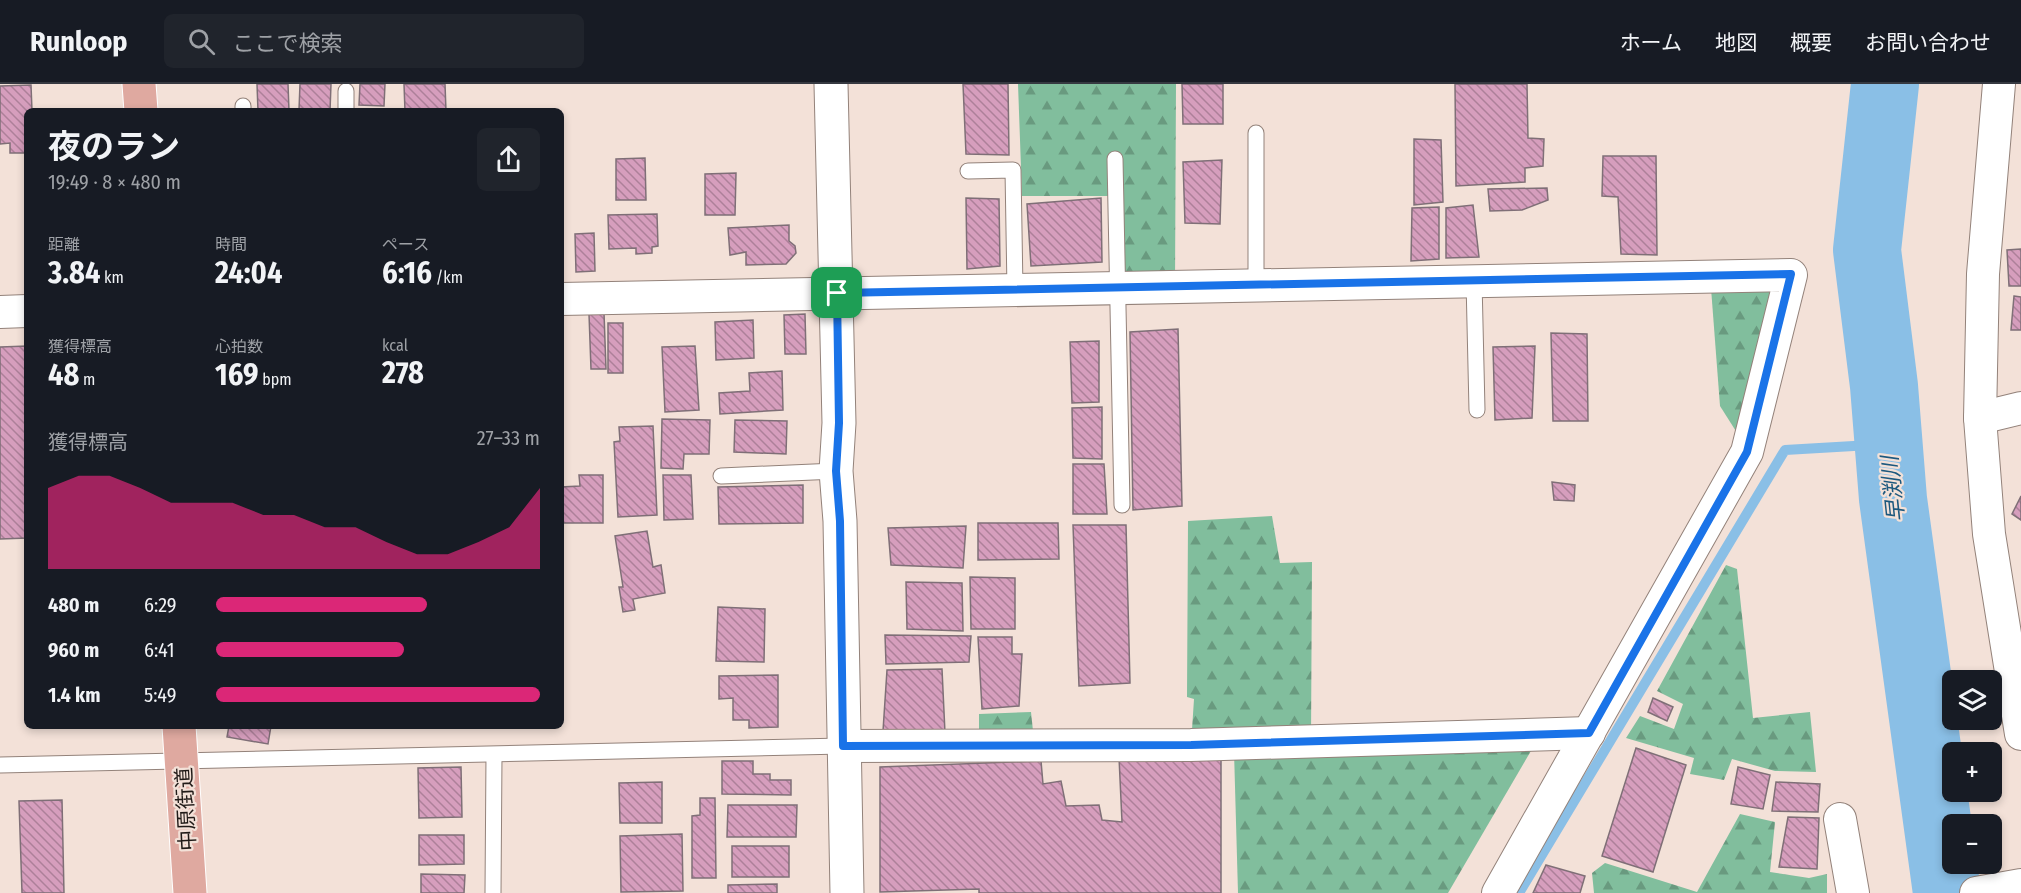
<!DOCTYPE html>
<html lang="ja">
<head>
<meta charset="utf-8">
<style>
  body { margin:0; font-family:"Fira Sans Condensed","Noto Sans JP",sans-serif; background:#20242c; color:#f1f3f6; height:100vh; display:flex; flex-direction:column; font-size:22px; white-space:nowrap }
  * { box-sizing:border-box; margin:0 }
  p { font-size:20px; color:#9ea1a6 }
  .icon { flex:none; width:33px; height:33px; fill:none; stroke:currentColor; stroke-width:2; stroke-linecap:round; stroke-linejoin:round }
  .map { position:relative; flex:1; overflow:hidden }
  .side { position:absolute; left:24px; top:24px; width:540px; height:621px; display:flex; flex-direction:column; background:#171b24; border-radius:9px; box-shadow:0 3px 9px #0003 }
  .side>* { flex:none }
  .tools { position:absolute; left:1942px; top:586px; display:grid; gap:12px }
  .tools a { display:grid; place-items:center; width:60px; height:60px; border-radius:9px; background:#171b24; box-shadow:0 3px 9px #0003; font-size:30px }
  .pin { position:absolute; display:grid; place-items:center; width:51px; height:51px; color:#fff; margin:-26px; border-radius:12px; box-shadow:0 3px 9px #0006 }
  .round { display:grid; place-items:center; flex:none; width:63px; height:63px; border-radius:9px; background:#20242c }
  .headline { display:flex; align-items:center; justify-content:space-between; height:102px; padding:0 24px }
  h1 { font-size:33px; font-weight:700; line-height:45px }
  .figures { display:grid; grid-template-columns:repeat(3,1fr); gap:9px; height:102px; padding:6px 24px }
  .figures div { display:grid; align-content:center }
  .figures b { font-size:30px; font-weight:700 }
  .figures small { font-size:16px; font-weight:400 }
  .figures p { font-size:16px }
  .chart { height:168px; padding:12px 24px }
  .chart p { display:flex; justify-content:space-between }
  .chart svg { width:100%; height:108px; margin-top:6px; fill:#db2777; opacity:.7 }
  ul { padding:0 24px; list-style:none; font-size:20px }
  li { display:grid; grid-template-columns:96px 72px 1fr; align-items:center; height:45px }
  li i { height:15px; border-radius:8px; background:#db2777 }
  header { display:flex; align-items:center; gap:36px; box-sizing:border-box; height:84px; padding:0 30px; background:#171b24; border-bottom:2px solid #363941 }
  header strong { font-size:28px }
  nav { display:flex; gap:33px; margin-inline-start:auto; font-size:21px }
  .search { width:420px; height:54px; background:#20242c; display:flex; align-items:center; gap:15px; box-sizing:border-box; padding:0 21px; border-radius:9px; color:#9ea1a6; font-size:22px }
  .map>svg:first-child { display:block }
  .forest { fill:url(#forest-firs) }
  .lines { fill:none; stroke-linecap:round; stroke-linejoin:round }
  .stream { stroke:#8abfe6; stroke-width:10 }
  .river { stroke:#8abfe6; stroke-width:68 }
  .building { fill:url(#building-back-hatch); stroke:#7f6f77; stroke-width:1.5 }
  .service-casing { stroke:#93827a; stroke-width:17 }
  .minor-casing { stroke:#93827a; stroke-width:34 }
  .tertiary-casing { stroke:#93827a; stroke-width:35 }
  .primary-casing { stroke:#fff; stroke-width:35 }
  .service { stroke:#fff; stroke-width:15 }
  .minor { stroke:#fff; stroke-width:32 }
  .tertiary { stroke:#fff; stroke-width:33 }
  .primary { stroke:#dfa9a0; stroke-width:33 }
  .route-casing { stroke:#fff; stroke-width:12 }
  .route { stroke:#1a73e8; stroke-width:8 }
  .labels { text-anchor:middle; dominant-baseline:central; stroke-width:4.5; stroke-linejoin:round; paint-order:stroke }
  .street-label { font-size:21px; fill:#211b18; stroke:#f3e1d8 }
  .water-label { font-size:22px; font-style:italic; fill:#1c587e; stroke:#f3e1d8 }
</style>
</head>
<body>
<header>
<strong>Runloop</strong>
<div class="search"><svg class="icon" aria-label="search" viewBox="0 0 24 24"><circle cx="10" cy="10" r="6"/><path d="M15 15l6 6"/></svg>ここで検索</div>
<nav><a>ホーム</a><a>地図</a><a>概要</a><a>お問い合わせ</a></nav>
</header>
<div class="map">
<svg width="2021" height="809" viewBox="0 0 2021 809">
  <defs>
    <pattern id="forest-firs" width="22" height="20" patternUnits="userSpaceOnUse" patternTransform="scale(1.5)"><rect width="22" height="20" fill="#81be9d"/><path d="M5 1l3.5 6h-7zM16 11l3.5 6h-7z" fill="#699a7f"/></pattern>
    <pattern id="building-back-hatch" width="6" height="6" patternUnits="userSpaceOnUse" patternTransform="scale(1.5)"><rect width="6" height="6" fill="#d69ebd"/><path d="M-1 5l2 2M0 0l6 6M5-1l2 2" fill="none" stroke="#ad8099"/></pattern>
  </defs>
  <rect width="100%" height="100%" fill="#f3e1d8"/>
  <g class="forest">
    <polygon points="1018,0 1176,0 1175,203 1116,203 1115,112 1022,112"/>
    <polygon points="1710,191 1791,191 1746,363 1720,322"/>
    <polygon points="1272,432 1280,479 1312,478 1311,656 1191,661 1194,615 1187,613 1188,437"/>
    <polygon points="1726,481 1737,485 1753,634 1810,628 1816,688 1775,687 1732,675 1724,696 1690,690 1694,674 1626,654 1640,632 1674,645 1683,620 1657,607"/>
    <polygon points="1031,628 1033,647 979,649 979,630"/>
    <polygon points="1535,660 1448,809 1238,809 1234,667"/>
    <polygon points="1740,730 1775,738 1770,788 1809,794 1827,790 1827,809 1594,809 1592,789 1605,779 1697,808"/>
  </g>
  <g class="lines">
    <polyline class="stream" points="1519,809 1785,366 1888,360"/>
    <polyline class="river" points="1885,0 1867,166 1884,302 1893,415 1947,809"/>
  </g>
  <g class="building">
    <polygon points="257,0 288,0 289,27 258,27"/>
    <polygon points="300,0 331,0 330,27 299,26"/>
    <polygon points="360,0 385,0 384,22 359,21"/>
    <polygon points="404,0 445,0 446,27 405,27"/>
    <polygon points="963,0 1008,0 1009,71 966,70"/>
    <polygon points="1182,0 1223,0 1223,40 1183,40"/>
    <polygon points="1455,0 1527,0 1528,54 1544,55 1543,82 1525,84 1525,98 1456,102"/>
    <polygon points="31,1 32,27 27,27 27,69 10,69 10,59 0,60 0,2"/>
    <polygon points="1414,55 1441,56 1443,118 1414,121"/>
    <polygon points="1603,72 1656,72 1657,171 1621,170 1618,113 1602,112"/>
    <polygon points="645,74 646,116 616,116 616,75"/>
    <polygon points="1222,76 1220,140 1185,139 1183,78"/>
    <polygon points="736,89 735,131 705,131 705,90"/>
    <polygon points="1547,104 1548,116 1522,126 1490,127 1488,105"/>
    <polygon points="966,114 999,115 1000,182 967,185"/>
    <polygon points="1101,114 1102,178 1031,182 1027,120"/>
    <polygon points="1473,121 1479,173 1446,174 1446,124"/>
    <polygon points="1439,123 1439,175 1411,177 1412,124"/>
    <polygon points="657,130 658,162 652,163 652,169 636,170 636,164 609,165 608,131"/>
    <polygon points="789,141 789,157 795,162 796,169 786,180 746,181 746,168 730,171 728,144"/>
    <polygon points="594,149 595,187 576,188 575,150"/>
    <polygon points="2021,165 2021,202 2009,202 2007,166"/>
    <polygon points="2014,212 2021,213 2021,246 2011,246"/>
    <polygon points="604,229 606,285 591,285 589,230"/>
    <polygon points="805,230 806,270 785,270 784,231"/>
    <polygon points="753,236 754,274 716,276 715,238"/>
    <rect x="608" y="239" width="15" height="50"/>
    <polygon points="1178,245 1182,422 1133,426 1130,248"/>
    <polygon points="1551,249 1587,250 1588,337 1553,337"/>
    <polygon points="1099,257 1099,318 1072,319 1070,258"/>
    <polygon points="27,262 27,454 0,455 0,263"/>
    <polygon points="695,262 699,326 665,328 662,263"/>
    <polygon points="1535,262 1532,334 1495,336 1493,263"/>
    <polygon points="782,287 783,326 720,330 719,309 750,307 749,289"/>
    <polygon points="1102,323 1102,375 1073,374 1072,324"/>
    <polygon points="662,335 710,336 709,370 684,370 683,385 661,384"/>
    <polygon points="735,336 787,337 786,370 734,368"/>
    <polygon points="653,342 657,431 618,433 614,358 620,357 619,343"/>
    <polygon points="1073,380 1104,380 1107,430 1073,430"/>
    <polygon points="579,391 603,391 603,439 561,439 561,403 580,402"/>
    <polygon points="663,391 691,391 693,435 664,436"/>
    <polygon points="1552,398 1575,401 1574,417 1554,416"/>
    <polygon points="803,401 803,439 719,440 718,403"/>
    <polygon points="2021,412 2021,436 2012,430"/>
    <polygon points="978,439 1058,439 1059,475 978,476"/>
    <polygon points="1073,441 1126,441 1130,599 1079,602"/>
    <polygon points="966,442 963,484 891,481 888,444"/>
    <polygon points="647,447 653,483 661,481 665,509 633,515 635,526 623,528 619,503 623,503 615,452"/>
    <polygon points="970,493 1015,494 1015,545 971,545"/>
    <polygon points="906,498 962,499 963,547 907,545"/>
    <polygon points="718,523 765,525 764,578 716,577"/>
    <polygon points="885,551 971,552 969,578 886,580"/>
    <polygon points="978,553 1012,553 1012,570 1022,570 1019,622 982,625"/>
    <polygon points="942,585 945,649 883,647 887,586"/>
    <polygon points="778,591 778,643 749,644 749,636 733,636 733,614 719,615 719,592"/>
    <polygon points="1653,614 1673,623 1667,637 1648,628"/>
    <polygon points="229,642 271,642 268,660 227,653"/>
    <polygon points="1636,664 1686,681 1653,788 1602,772"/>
    <polygon points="1221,672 1221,809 979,809 979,805 880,808 880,683 1041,677 1043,700 1061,697 1066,722 1099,721 1102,736 1122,738 1119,673"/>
    <polygon points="722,677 753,677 753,690 770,690 770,696 791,696 791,711 722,710"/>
    <polygon points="461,683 462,733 419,734 418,684"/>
    <polygon points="1738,683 1770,691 1763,725 1731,720"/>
    <polygon points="662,698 662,739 620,739 619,699"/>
    <polygon points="1776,698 1820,700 1818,728 1772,727"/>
    <polygon points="700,714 715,714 716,794 692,794 692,732 700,731"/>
    <polygon points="62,716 64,809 22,809 19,717"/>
    <polygon points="728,721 797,721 796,753 727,753"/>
    <polygon points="1788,733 1819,734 1817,785 1779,783"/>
    <polygon points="682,750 683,807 621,808 620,752"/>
    <polygon points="419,751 464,751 464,780 419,781"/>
    <rect x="732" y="762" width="57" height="31"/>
    <polygon points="1546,781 1585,792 1580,809 1533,809"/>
    <polygon points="421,790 465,791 464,809 421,809"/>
    <polygon points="777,800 777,809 728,809 728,801"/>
  </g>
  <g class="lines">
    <defs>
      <g id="service">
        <polyline points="346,7 346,27"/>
        <polyline points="243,22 243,27"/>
        <polyline points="1256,49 1256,201"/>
        <polyline points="1115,75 1122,421"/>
        <polyline points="968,87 1013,86 1015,206"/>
        <polyline points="1474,197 1477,326"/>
        <polyline points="721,392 836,387"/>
        <polyline points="0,681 843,662"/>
        <polyline points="493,809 494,671"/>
      </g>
      <g id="minor">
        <polyline points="1999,0 1983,190 1980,334 1989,450 2021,650"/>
        <polyline points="561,215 1791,191 1747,368 1498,809"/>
        <polyline points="0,228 27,227"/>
        <polyline points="1980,334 2021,324"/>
        <polyline points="843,662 1191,661 1589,649"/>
        <polyline points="1840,735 1853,809"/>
        <polyline points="1976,809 2021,801"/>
      </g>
      <polyline id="tertiary" points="831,0 839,339 836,387 840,437 847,809"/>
      <g id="primary">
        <polyline points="139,0 141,27"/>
        <polyline points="179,642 190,809"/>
      </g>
    </defs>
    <use href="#service" class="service-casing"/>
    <use href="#minor" class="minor-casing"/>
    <use href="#tertiary" class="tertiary-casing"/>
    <use href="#primary" class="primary-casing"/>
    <use href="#service" class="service"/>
    <use href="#minor" class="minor"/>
    <use href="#tertiary" class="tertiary"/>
    <use href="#primary" class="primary"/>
  </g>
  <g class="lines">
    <defs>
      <polygon id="route" points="1791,190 1747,368 1589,649 1191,661 843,662 840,437 836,387 839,339 837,209"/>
    </defs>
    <use href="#route" class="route-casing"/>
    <use href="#route" class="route"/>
  </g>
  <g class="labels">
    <g class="street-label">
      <text transform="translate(186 725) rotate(-93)">中原街道</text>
    </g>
    <g class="water-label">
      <text transform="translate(1893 405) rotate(-96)">早渕川</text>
    </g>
  </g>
</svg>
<div class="tools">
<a><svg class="icon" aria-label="layers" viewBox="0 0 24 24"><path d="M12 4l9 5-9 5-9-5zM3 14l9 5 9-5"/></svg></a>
<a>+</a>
<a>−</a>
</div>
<div class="pin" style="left:837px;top:209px;background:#1e9e55"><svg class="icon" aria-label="arrive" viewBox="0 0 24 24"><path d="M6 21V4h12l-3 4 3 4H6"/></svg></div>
<section class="side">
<div class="headline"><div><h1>夜のラン</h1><p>19:49 · 8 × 480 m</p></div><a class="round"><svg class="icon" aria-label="share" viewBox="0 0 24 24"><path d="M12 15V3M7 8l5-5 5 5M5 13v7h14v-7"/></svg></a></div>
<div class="figures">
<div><p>距離</p><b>3.84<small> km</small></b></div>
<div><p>時間</p><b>24:04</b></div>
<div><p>ペース</p><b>6:16<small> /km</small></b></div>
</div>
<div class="figures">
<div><p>獲得標高</p><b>48<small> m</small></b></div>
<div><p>心拍数</p><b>169<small> bpm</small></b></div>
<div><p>kcal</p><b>278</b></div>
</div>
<div class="chart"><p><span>獲得標高</span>27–33 m</p>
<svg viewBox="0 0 160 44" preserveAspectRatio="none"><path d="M0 44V11L10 6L20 6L30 11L40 17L50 17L60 17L70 22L80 22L90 27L100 27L110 33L120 38L130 38L140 33L150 27L160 11V44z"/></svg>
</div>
<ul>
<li><b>480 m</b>6:29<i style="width:65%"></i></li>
<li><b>960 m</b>6:41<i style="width:58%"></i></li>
<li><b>1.4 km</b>5:49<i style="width:100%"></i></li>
</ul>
</section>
</div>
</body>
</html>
